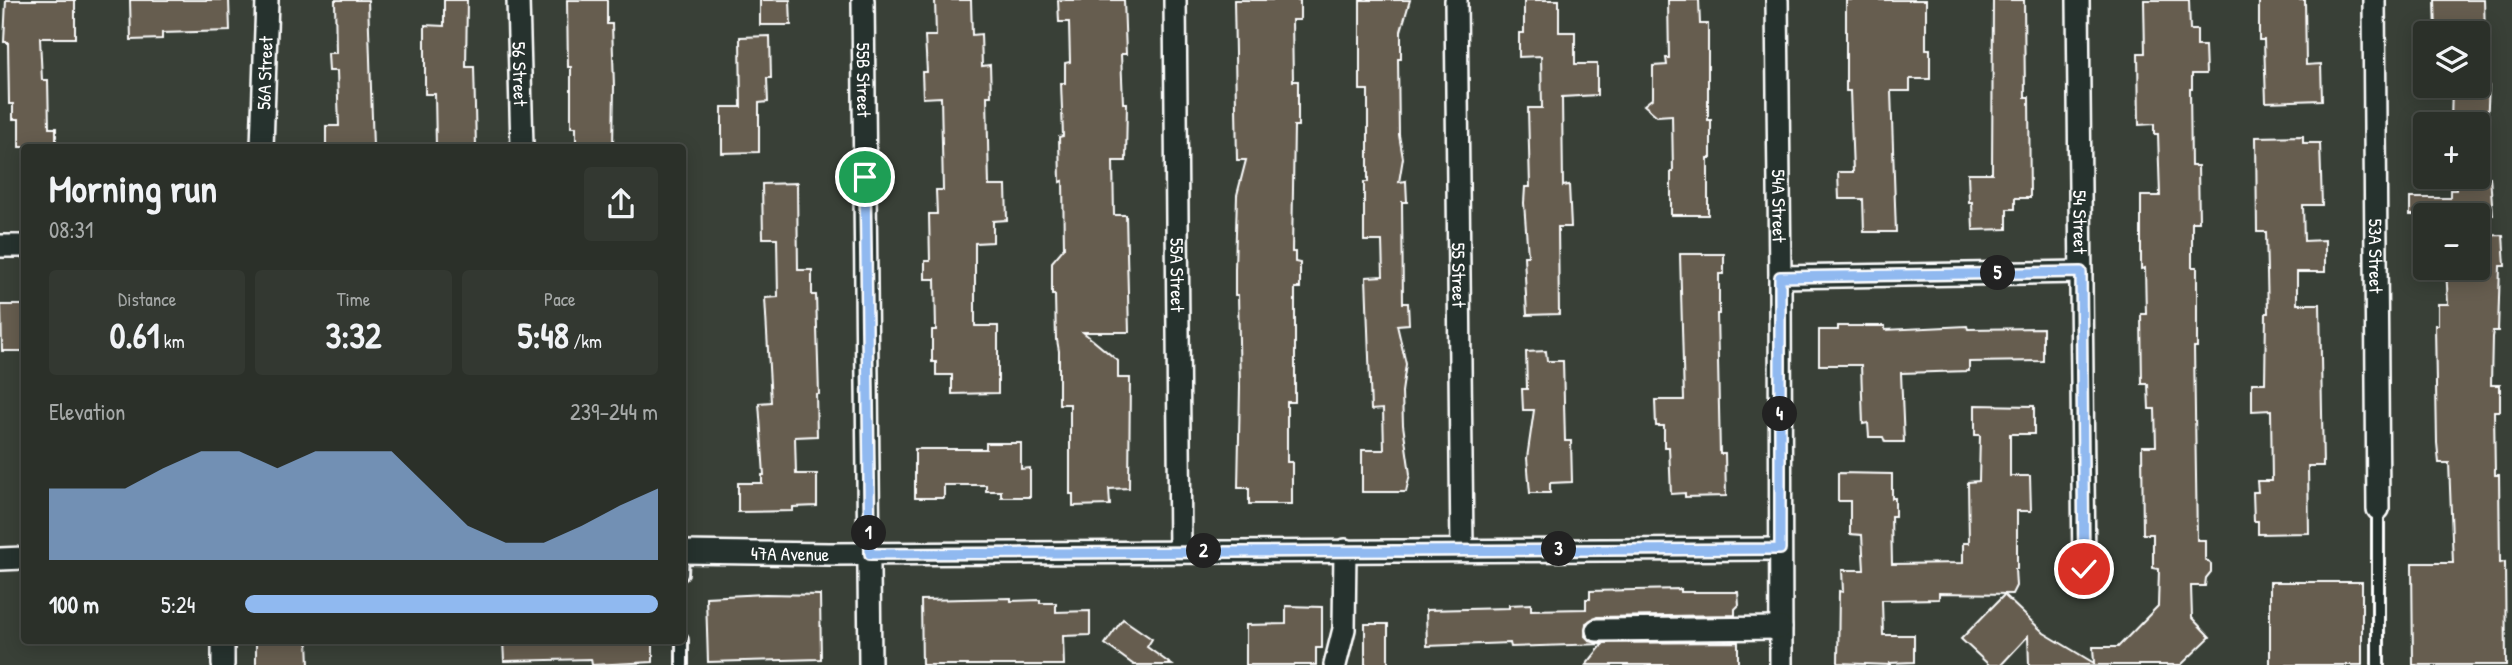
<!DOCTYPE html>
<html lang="en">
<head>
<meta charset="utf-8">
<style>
  body { margin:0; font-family:"Patrick Hand",sans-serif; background:#333831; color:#f1f3f6; height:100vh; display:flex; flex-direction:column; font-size:26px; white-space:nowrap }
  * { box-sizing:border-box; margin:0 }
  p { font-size:23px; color:#a6a9a8 }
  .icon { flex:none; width:38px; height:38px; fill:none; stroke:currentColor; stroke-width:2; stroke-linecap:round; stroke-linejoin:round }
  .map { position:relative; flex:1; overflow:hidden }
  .panel { position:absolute; left:21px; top:144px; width:665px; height:500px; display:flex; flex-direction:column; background:#2b3029; border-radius:7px; box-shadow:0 4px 18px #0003,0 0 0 2px #474b46 }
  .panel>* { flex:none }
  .tools { position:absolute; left:2413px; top:21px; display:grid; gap:14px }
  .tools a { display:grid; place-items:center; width:77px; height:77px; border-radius:7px; background:#2b3029; box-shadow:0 4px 18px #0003,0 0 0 2px #474b46; font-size:35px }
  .pin { position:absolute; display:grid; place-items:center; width:60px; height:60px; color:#fff; margin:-30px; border:4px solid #fff; border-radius:50%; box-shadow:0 2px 7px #0007 }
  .km { position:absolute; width:35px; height:35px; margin:-18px; border-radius:50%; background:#222; color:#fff; font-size:19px; line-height:35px; text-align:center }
  .round { display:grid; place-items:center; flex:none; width:74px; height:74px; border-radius:7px; background:#333831 }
  .overview { display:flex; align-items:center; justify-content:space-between; height:119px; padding:0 28px }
  h1 { font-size:38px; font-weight:700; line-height:52px }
  .figures { display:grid; grid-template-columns:repeat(3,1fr); gap:10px; height:119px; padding:7px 28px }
  .figures div { display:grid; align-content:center; border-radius:7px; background:#333831; text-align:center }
  .figures b { font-size:35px; font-weight:700 }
  .figures small { font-size:19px; font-weight:400 }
  .figures p { font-size:19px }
  .chart { height:196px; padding:14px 28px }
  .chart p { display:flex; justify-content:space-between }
  .chart svg { width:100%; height:126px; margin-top:7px; fill:#90b9f0; opacity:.7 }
  ul { padding:0 28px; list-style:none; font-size:23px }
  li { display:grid; grid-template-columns:112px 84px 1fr; align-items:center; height:52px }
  li i { height:18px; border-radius:9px; background:#90b9f0 }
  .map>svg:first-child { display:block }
  .building { fill:#665d4f; stroke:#fff; stroke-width:2 }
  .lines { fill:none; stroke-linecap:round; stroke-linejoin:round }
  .lane-casing { stroke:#fff; stroke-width:16 }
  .street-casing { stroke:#fff; stroke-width:26 }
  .lane { stroke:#26332d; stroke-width:10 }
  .street { stroke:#26332d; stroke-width:21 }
  .route-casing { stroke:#fff; stroke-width:14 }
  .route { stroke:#90b9f0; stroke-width:9 }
  .labels { text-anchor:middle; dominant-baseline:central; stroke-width:7; stroke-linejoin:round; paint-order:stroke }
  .street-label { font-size:19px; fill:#fff; stroke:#26332d }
</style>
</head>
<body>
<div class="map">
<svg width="2512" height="665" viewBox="0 0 2512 665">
  <rect width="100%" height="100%" fill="#394037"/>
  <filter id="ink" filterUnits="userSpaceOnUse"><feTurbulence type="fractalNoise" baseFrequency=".0143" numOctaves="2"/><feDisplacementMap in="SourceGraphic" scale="14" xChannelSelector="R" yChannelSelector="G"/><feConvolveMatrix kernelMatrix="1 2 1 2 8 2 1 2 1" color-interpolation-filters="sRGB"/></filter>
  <g filter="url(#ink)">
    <g class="building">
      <polygon points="6,0 75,0 75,38 40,38 42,80 48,80 49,128 56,128 56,147 19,147 19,119 13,119 13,104 9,104 8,42 4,42"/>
      <polygon points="130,0 229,0 230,31 162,33 162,39 131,40"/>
      <polygon points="335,0 368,0 373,147 326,147 326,126 339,126 337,71 329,71 328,53 336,53"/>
      <polygon points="444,0 467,0 466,67 474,67 476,147 436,147 435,94 425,94 425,25 444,26"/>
      <polygon points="567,0 607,0 607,24 612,24 614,87 613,147 576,147 576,127 571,127 571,67 568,67"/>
      <polygon points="760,0 790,0 791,25 760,25"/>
      <polygon points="935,0 971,0 972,35 981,34 982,66 990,65 991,96 987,96 989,186 1006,186 1007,220 993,221 993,242 975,243 975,326 998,326 998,393 952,394 952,375 936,375 936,362 932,362 932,330 936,330 935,279 925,279 925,261 930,261 929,214 937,214 936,190 943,190 941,97 923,98 922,72 927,72 925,36 936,36"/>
      <polygon points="1058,0 1124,0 1126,54 1121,54 1123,103 1127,103 1126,161 1113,161 1114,215 1126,215 1129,332 1083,332 1118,361 1118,378 1130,378 1129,488 1109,489 1110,505 1073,506 1073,494 1070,494 1070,404 1059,404 1059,351 1057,340 1056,340 1055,295 1052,295 1052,262 1064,248 1063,181 1060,182 1059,137 1063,136 1061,83 1065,83 1065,63 1070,62 1069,22 1059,22"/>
      <polygon points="1234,0 1300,0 1300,20 1292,20 1293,81 1298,81 1298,126 1294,126 1292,252 1295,252 1295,262 1300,263 1300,288 1295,288 1295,402 1287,402 1287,462 1292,462 1292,504 1249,504 1249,488 1238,488 1240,387 1238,295 1235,295 1235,269 1237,195 1246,160 1237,160"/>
      <polygon points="1360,0 1410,0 1401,31 1401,59 1398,59 1399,135 1403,158 1399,182 1406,181 1407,202 1402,202 1403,303 1408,303 1409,324 1397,325 1406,364 1402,392 1403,425 1410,474 1406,492 1362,492 1362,450 1384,450 1383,409 1371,410 1366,277 1383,276 1382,241 1364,241 1364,182 1368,182 1368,90 1360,90"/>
      <polygon points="1524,0 1559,0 1559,32 1575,32 1575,64 1597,64 1597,95 1562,97 1563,186 1569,185 1571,227 1558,227 1559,314 1527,315 1524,256 1528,256 1524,203 1525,187 1530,187 1528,108 1542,108 1541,56 1519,57 1519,33 1524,33"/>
      <polygon points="1668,0 1699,0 1700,24 1708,24 1708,120 1711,120 1711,158 1708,158 1708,215 1671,215 1671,172 1673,172 1672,115 1657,116 1644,105 1653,98 1653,66 1667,65 1666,58 1669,58"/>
      <polygon points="1846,0 1926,0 1926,49 1930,49 1930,79 1910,79 1910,91 1891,91 1896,232 1864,232 1863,199 1839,199 1838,172 1853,172 1850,91 1846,91"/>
      <polygon points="1993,0 2024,0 2025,97 2029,97 2030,198 2015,198 2015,209 2007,209 2007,229 1973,230 1972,202 1969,202 1968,173 1992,173"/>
      <polygon points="2144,0 2189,0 2190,30 2197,30 2197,46 2205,46 2206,74 2192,74 2192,89 2190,89 2191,166 2198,166 2199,222 2192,222 2192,267 2197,267 2197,347 2194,347 2197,540 2205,540 2205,559 2211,564 2211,572 2206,578 2205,586 2191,586 2192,618 2210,637 2181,665 2029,665 2028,636 2001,665 1989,665 1961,639 2004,595 2044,633 2094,663 2093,647 2118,647 2158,606 2159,569 2153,568 2153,534 2143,534 2142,446 2156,446 2155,409 2149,409 2148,384 2142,384 2141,314 2146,314 2145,268 2141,269 2141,196 2160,196 2158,134 2154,134 2154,124 2139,125 2138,53 2145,53"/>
      <polygon points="2259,0 2305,0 2306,65 2321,64 2322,100 2266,102 2264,40 2259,40"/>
      <polygon points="2435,0 2484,0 2485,33 2436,33"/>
      <polygon points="770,36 771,78 767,78 768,102 759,103 759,152 722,153 722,107 741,107 740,37"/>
      <polygon points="2452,86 2489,86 2487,124 2451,124"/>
      <polygon points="2303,136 2303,143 2320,143 2322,205 2303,205 2304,241 2325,240 2325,272 2297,272 2297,304 2320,304 2323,466 2308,466 2309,533 2258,534 2258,521 2254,521 2253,492 2258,492 2257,481 2272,481 2271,410 2252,411 2252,383 2265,383 2266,313 2268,313 2266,232 2257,232 2256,137"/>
      <polygon points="2456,177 2490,177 2493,215 2410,215 2410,198 2450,198 2450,190 2456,190"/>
      <polygon points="797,183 798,270 812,270 812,295 816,295 819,394 816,394 817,436 795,437 796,474 817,474 817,506 793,507 793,511 738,512 738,483 762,483 762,475 764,475 759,403 771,402 765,298 778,297 777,238 763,238 762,184"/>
      <polygon points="2503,235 2505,266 2500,266 2498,331 2493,331 2492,337 2491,385 2500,385 2500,411 2494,411 2495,475 2499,475 2500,563 2505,562 2506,665 2413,665 2412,563 2453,563 2449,463 2439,463 2437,443 2435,325 2438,325 2438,304 2448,304 2446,268 2478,268 2478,236"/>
      <polygon points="1680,254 1724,254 1724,274 1719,274 1719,314 1717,314 1720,454 1725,454 1726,496 1685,497 1685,493 1671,494 1669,447 1664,447 1664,426 1656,426 1655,400 1684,400"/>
      <polygon points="1,305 24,305 24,351 2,351"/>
      <polygon points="1838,326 1885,326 1885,330 1967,326 1968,329 2043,328 2043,361 1969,362 1969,371 1901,373 1904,442 1885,442 1883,437 1869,437 1868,423 1863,424 1861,365 1819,365 1819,330 1838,330"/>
      <polygon points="1546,351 1547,361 1563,361 1565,441 1571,441 1572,482 1550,483 1550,493 1530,493 1527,458 1534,410 1523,410 1522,389 1527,389 1526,352"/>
      <polygon points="1975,405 2034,406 2034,434 2010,434 2010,476 2030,476 2031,511 2017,511 2017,569 2015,569 2016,586 2012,594 1939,593 1939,599 1882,600 1883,635 1914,635 1914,662 1890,663 1890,665 1838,663 1839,591 1843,592 1842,570 1864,570 1862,535 1850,534 1850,501 1838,501 1838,473 1892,474 1892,498 1895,498 1895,516 1891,516 1892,564 1963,563 1963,543 1969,543 1968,482 1979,481 1980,435 1975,435"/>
      <polygon points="986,443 1021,443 1021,469 1030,468 1030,497 1001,497 1001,491 986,491 986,485 944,485 944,498 915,498 915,449 986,449"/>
      <rect x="2270" y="582" width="92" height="83"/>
      <polygon points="1681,589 1681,592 1738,592 1739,605 1735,609 1735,615 1597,617 1586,623 1585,636 1590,641 1597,643 1738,642 1738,665 1586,665 1603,644 1511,647 1510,643 1427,646 1426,610 1509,608 1509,605 1531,604 1531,610 1586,609 1586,599 1590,599 1590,591"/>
      <polygon points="765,594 820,595 821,659 708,662 706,597"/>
      <polygon points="1011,598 1011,601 1040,600 1040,603 1056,603 1056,612 1090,611 1090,635 1063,636 1064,665 922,665 921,600"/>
      <polygon points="1286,606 1322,607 1322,648 1316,648 1316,665 1246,665 1246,625 1286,624"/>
      <polygon points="1123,619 1152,639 1147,647 1172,665 1134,665 1105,644"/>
      <rect x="1365" y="624" width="23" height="41"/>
      <polygon points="256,640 308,640 309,665 256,665"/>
      <polygon points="503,640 653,640 653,662 592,665 591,659 504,661"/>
    </g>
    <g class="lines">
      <defs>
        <g id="lane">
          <polyline points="2378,509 2378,665"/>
          <polyline points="682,574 683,552"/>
          <polyline points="682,665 682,640"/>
        </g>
        <g id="street">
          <path id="s1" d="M518 0 522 147"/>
          <path id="s2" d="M863 0 870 665"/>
          <path id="s3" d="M1175 0 1180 551"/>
          <path id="s4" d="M1456 0 1462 549"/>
          <path id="s5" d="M1777 0 1780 277 1781 665"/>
          <path id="s6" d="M2078 0 2084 569"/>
          <path id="s7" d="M2374 0 2378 509"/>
          <path id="s8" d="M262 147 267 0"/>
          <polyline points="0,246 24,246"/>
          <polyline points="1780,277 2081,272"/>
          <path id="s9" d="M682 552 830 554 1780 549"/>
          <polyline points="0,559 24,558"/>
          <polyline points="1597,630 1781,628"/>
          <polyline points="223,665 223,640"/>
          <polyline points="1335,665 1344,629 1345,550"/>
        </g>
      </defs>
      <use href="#lane" class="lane-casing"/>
      <use href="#street" class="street-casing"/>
      <use href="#lane" class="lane"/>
      <use href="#street" class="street"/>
    </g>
  </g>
  <g class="lines" filter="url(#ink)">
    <defs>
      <polyline id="route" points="865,177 870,554 1780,549 1780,277 2081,272 2084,569"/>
    </defs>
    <use href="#route" class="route-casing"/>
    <use href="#route" class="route"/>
  </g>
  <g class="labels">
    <g class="street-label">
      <text stroke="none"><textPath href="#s8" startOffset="74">56A Street</textPath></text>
      <text stroke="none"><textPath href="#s1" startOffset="74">56 Street</textPath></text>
      <text stroke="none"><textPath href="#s2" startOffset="80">55B Street</textPath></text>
      <text stroke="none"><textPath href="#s5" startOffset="206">54A Street</textPath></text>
      <text stroke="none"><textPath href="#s6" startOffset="222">54 Street</textPath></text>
      <text stroke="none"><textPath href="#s7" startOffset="256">53A Street</textPath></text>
      <text stroke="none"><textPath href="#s3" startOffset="275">55A Street</textPath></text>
      <text stroke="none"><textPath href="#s4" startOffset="275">55 Street</textPath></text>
      <text stroke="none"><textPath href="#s9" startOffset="108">47A Avenue</textPath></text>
    </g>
  </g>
</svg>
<div class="tools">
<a><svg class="icon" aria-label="layers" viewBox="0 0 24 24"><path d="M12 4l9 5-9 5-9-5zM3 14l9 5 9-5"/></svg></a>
<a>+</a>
<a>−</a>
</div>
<div class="pin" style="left:865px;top:177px;background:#1e9e55"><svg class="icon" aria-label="arrive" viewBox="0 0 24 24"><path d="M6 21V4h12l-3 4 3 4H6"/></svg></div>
<div class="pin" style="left:2084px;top:569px;background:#d93025"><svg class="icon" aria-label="check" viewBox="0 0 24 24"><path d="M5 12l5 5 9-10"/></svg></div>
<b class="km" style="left:869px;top:533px">1</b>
<b class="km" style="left:1204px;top:551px">2</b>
<b class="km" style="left:1559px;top:549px">3</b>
<b class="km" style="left:1780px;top:414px">4</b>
<b class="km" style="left:1998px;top:273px">5</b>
<section class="panel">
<div class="overview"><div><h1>Morning run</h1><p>08:31</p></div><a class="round"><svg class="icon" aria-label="share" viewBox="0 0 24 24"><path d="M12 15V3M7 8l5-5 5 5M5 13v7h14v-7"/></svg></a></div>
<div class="figures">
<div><p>Distance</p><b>0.61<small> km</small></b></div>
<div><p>Time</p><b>3:32</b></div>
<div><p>Pace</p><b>5:48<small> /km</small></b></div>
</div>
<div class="chart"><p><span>Elevation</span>239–244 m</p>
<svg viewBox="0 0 160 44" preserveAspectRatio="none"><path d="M0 44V19L10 19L20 19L30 12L40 6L50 6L60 12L70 6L80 6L90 6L100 19L110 32L120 38L130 38L140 32L150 25L160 19V44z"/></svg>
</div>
<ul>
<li><b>100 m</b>5:24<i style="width:100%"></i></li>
</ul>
</section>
</div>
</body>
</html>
